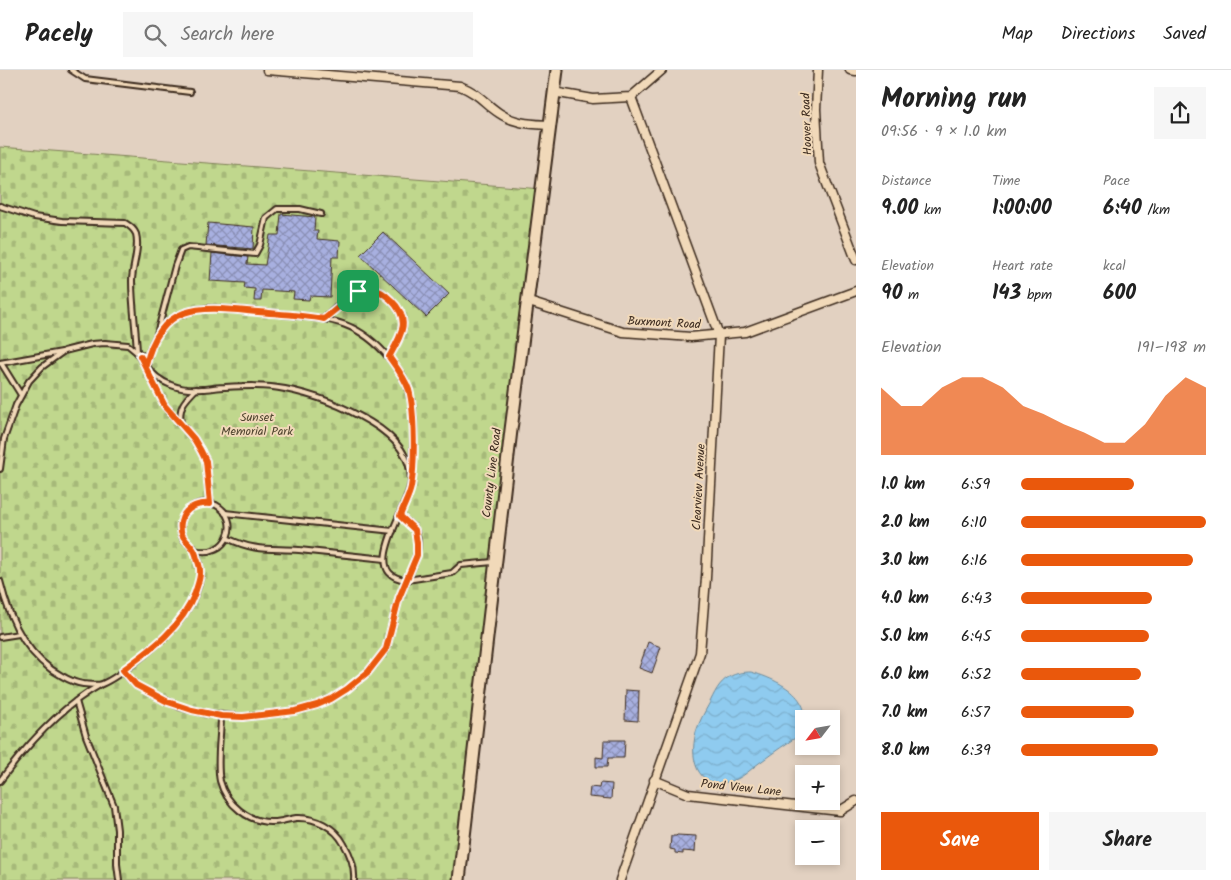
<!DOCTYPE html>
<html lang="en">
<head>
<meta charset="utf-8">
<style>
  body { margin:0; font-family:Kalam,sans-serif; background:#f6f6f6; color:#222; height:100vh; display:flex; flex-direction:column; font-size:19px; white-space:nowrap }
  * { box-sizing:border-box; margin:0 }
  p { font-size:16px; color:#767676 }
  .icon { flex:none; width:28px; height:28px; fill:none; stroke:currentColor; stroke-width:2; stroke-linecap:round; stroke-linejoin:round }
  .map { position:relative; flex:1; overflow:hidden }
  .drawer { display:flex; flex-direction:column; background:#fff; width:375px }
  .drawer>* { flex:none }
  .needle { width:32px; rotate:239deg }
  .buttons { position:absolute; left:795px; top:640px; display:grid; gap:10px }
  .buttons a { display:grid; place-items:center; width:45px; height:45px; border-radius:0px; background:#fff; box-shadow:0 2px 8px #0003; font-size:25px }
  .pin { position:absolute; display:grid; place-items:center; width:42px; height:42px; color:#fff; margin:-21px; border-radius:10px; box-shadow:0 2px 8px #0006 }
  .round { display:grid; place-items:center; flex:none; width:52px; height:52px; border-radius:0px; background:#f6f6f6 }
  .head { display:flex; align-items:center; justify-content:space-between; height:85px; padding:0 25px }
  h1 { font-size:28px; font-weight:700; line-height:38px }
  .figures { display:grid; grid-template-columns:repeat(3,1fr); gap:8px; height:85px; padding:5px 25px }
  .figures div { display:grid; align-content:center }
  .figures b { font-size:21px; font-weight:700 }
  .figures small { font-size:14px; font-weight:400 }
  .figures p { font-size:14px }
  .chart { height:140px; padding:10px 25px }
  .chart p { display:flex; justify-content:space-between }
  .chart svg { width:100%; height:90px; margin-top:5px; fill:#ea580c; opacity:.7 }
  .action { display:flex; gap:10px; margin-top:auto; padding:10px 25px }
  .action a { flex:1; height:58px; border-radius:0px; background:#ea580c; color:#fff; font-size:20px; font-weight:700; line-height:58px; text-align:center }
  .action a+a { background:#f6f6f6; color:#222 }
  ul { padding:0 25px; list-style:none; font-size:16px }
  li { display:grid; grid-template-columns:80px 60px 1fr; align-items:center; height:38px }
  li i { height:12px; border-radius:6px; background:#ea580c }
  header { display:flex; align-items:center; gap:30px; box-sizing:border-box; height:70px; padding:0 25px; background:#fff; border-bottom:1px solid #e0e0e0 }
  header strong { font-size:24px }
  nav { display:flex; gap:28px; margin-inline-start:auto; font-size:18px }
  .search { width:350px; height:45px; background:#f6f6f6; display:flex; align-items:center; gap:12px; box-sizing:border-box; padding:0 18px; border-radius:0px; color:#767676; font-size:19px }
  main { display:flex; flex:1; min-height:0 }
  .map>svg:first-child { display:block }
  .cemetery { fill:url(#cemetery-stones); stroke:#7e8056 }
  .water { fill:url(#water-waves); stroke:#6d8b9b }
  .building { fill:url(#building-cross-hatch); stroke:#3b2a1e }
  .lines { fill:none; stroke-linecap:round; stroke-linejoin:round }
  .service-casing { stroke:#3b2a1e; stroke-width:8 }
  .minor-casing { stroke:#3b2a1e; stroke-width:11 }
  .secondary-casing { stroke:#3b2a1e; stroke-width:15 }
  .service { stroke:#f1d9b9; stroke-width:4 }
  .minor { stroke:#f1d9b9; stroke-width:8 }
  .secondary { stroke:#f1d9b9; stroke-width:11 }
  .route-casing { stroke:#fff; stroke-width:10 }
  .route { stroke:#ea580c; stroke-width:6 }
  .labels { text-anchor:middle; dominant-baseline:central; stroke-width:4; stroke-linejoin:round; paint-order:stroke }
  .street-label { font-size:12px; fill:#3b2a1e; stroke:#f1d9b9 }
  .park-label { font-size:12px; fill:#4f442f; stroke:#f1d9b9 }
</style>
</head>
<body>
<header>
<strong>Pacely</strong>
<div class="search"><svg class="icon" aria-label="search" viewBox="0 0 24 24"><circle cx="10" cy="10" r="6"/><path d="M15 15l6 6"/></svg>Search here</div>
<nav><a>Map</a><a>Directions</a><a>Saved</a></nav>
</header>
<main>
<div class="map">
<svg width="856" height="810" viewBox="0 0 856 810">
  <defs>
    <pattern id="cemetery-stones" width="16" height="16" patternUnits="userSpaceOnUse" patternTransform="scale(1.25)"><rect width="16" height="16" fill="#c0d78d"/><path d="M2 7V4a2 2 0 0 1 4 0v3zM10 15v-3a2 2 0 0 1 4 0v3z" fill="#a6b979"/></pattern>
    <pattern id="water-waves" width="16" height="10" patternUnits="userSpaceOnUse" patternTransform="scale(1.25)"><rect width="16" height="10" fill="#8fcbef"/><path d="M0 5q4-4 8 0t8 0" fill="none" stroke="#7caecc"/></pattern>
    <pattern id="building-cross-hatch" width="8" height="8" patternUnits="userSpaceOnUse" patternTransform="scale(1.25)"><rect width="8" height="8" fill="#a8b0e0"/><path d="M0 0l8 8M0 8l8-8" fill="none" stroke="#8a8fb5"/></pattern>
  </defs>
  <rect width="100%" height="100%" fill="#e2d1c1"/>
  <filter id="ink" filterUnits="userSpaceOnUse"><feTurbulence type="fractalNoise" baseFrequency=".02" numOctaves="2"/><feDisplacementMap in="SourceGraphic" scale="10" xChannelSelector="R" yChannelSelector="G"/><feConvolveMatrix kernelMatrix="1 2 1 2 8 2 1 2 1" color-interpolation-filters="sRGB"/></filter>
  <g filter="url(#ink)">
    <polygon class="cemetery" points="0,77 543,119 459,810 0,810"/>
    <path class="water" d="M751 602C780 610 819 630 800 665 787 673 774 682 762 691 754 696 746 705 737 709 700 724 688 693 696 662 699 652 704 643 709 634 714 624 719 612 729 607 736 603 744 602 751 602Z"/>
    <g class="building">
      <polygon points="281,144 315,147 314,161 318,161 317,169 340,171 339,187 332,187 330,227 310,226 309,230 293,229 294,222 262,220 261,231 254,231 255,219 244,218 245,213 210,211 212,183 248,187 247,194 265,195 270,165 279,165"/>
      <polygon points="208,153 254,157 253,179 206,175"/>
      <polygon points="383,162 449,224 426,247 360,185"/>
      <polygon points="648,572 661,577 652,603 639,598"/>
      <polygon points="626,620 639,621 638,651 625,650"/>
      <polygon points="604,670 625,670 624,688 608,688 607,697 596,697 596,687 603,688"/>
      <polygon points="600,713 612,714 611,729 589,727 590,717 599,718"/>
      <polygon points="677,765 696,766 695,782 683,781 683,784 675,783 675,780 670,779 671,766 676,766"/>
    </g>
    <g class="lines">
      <defs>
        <g id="service">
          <polyline points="71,0 85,9 190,22"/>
          <path d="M0 136 34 147 62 151 125 153C130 156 134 159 136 164 140 179 132 197 132 211 132 235 136 259 137 282"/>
          <path d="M324 249C336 238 351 221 368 218 375 217 382 222 388 227 412 250 403 262 389 287"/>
          <polyline points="157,264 175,196 181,180 188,177 255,184 260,175 266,148 277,139 300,139 321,144"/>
          <polyline points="0,293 62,282"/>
          <polyline points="1,293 21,325"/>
          <polyline points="147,300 165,336 194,369 201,381 206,391 210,434"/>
          <path d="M181 354C178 337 184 331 196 319"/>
          <polyline points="0,399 4,369 16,335 29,311 42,297 64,281 92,274 105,273 128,275 140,285"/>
          <polyline points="225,443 393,461"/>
          <path d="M400 446C404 450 412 455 415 460 423 475 413 496 407 510 356 506 411 435 411 411 411 384 392 365 370 352 343 336 316 325 285 319 265 315 245 316 225 317 217 317 210 319 202 319 181 321 158 314 146 295 154 258 170 242 208 238 233 239 257 242 281 244 329 249 357 249 390 289 398 299 406 309 409 322 417 349 413 381 411 409"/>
          <path d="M227 468C255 482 270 478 299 480 328 483 357 486 385 489"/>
          <path d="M0 511C9 549 26 587 62 606 69 610 75 613 83 614 88 614 97 616 102 614 121 606 159 574 173 558 185 546 202 518 200 501 200 495 197 483 194 479 189 473 182 471 181 461 178 442 198 427 216 435 242 449 228 489 195 480"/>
          <polyline points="0,567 19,564"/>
          <polyline points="123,601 136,615 156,626 180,637 204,643 243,647 295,641 317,635 331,629 354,614 368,602 386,579 399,528 407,510 452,503 461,495 493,492"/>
          <polyline points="76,631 86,666 114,736 117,760 117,794 119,810"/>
          <path d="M221 646C221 665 216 692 220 711 226 734 249 753 273 752 281 752 288 749 296 748 315 747 335 757 344 774 350 784 355 797 354 810"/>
          <path d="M0 711C27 675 60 637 100 615"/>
        </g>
        <g id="minor">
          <path d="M267 0 460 16C480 24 484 33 499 43 515 54 532 54 549 55"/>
          <polyline points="818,0 816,39 819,93 856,190"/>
          <polyline points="850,0 856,1"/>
          <polyline points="553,22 593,29 631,27 662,0"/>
          <polyline points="529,232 623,262 691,267 745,262 856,221"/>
          <polyline points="140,285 146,295"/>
          <polyline points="654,710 688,724 840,741 856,731"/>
          <polyline points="620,810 700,583 706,508 719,265 631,27"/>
        </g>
        <polyline id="secondary" points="459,810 511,360 557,0"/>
      </defs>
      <use href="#service" class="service-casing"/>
      <use href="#minor" class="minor-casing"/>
      <use href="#secondary" class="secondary-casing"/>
      <use href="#service" class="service"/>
      <use href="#minor" class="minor"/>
      <use href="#secondary" class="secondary"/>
    </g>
  </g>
  <g class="lines" filter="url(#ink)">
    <defs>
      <path id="route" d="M370 218C379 220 384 223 391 230 412 250 401 266 389 287 397 298 405 308 409 320 415 342 415 395 411 417 409 427 403 437 400 446L415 460 417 473V485L399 528 386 579 368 602 347 619 331 629 317 635 295 641 243 647 221 646 192 640 168 632 136 615 123 600C152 579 182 557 195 523 197 516 201 508 200 500 200 495 197 490 196 485 193 472 178 471 181 452 184 438 197 433 210 434L206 391 201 381 194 369 165 336 140 286 146 295C161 229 204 237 258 242 280 244 302 245 324 249L358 221Z"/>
    </defs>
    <use href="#route" class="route-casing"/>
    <use href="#route" class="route"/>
  </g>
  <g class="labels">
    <g class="street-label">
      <text transform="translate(807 54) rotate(-92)">Hoover Road</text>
      <text transform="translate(664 253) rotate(3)">Buxmont Road</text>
      <text transform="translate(492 403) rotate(-83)">County Line Road</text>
      <text transform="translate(699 417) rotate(-87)">Clearview Avenue</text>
      <text transform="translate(741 718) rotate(6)">Pond View Lane</text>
    </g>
    <g class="park-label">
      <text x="257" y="347">Sunset<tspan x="257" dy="14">Memorial Park</tspan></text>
    </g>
  </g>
</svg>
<div class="buttons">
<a><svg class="needle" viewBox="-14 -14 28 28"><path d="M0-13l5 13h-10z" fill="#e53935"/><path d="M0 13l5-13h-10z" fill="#767676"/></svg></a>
<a>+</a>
<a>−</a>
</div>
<div class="pin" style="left:358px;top:221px;background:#1e9e55"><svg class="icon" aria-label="arrive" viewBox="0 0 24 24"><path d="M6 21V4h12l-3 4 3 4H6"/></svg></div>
</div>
<section class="drawer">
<div class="head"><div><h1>Morning run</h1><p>09:56 · 9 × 1.0 km</p></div><a class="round"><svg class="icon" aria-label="share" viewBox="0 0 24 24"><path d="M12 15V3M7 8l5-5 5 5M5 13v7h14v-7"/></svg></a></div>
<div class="figures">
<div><p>Distance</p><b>9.00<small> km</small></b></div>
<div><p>Time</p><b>1:00:00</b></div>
<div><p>Pace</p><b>6:40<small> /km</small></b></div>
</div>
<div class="figures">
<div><p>Elevation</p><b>90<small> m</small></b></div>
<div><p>Heart rate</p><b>143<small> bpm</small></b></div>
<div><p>kcal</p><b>600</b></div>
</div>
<div class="chart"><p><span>Elevation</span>191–198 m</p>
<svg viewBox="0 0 160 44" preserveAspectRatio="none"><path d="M0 44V11L10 20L20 20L30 11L40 6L50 6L60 11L70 20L80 24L90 29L100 33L110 38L120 38L130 29L140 15L150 6L160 11V44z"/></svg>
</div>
<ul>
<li><b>1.0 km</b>6:59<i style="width:61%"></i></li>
<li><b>2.0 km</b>6:10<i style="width:100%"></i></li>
<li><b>3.0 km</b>6:16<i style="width:93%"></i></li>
<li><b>4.0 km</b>6:43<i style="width:71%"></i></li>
<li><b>5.0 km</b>6:45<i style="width:69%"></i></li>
<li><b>6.0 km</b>6:52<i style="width:65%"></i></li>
<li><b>7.0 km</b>6:57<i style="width:61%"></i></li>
<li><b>8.0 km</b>6:39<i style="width:74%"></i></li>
</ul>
<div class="action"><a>Save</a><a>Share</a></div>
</section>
</main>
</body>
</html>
